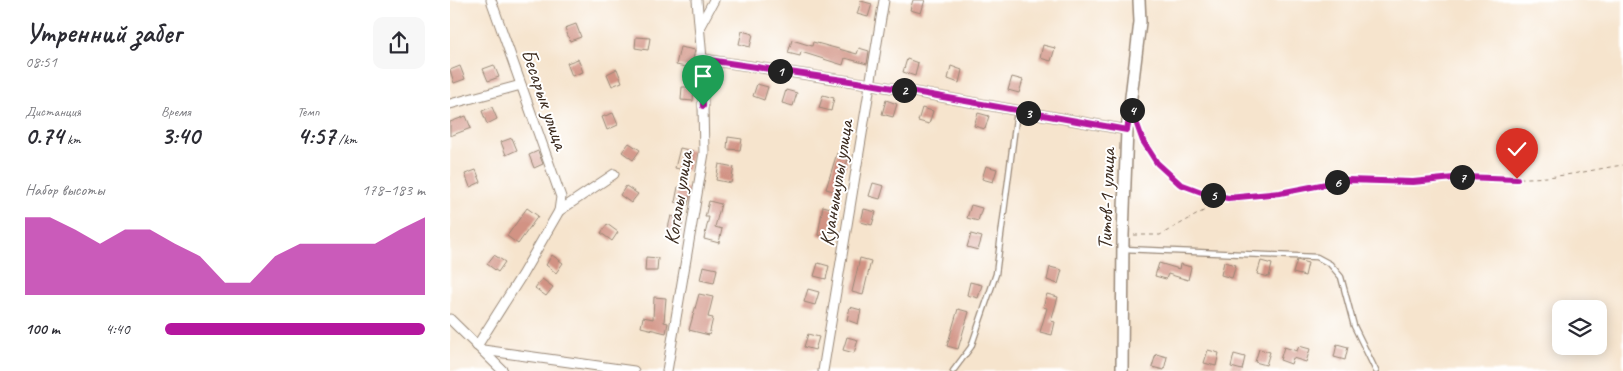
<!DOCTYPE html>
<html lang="ru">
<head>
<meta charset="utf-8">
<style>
  body { margin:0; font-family:Caveat,sans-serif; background:#f7f7f7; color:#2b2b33; height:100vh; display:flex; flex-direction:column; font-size:19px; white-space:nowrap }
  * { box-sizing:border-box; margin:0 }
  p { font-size:16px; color:#7c7c81 }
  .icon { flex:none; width:28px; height:28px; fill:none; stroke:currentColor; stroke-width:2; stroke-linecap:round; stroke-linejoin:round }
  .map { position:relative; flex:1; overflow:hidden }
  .panel { display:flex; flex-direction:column; background:#fff; width:450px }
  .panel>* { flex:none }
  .fabs { position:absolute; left:1102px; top:300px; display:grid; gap:10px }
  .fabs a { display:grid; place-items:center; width:55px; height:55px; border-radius:10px; background:#fff; box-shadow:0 2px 12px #0003; font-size:25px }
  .pin { position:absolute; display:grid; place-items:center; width:42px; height:42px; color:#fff; margin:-51px -21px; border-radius:50% 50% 50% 0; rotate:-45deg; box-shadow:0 0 5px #0007 }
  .pin .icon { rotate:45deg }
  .km { position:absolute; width:25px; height:25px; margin:-12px; border-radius:50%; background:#222; color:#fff; font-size:14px; line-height:25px; text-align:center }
  .round { display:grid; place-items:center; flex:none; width:52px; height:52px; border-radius:10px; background:#f7f7f7 }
  .headline { display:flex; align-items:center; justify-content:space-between; height:85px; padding:0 25px }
  h1 { font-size:28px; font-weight:700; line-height:38px }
  .metrics { display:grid; grid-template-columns:repeat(3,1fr); gap:8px; height:85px; padding:5px 25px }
  .metrics div { display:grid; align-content:center }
  .metrics b { font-size:25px; font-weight:700 }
  .metrics small { font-size:14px; font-weight:400 }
  .metrics p { font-size:14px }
  .chart { height:140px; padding:10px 25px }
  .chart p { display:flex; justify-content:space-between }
  .chart svg { width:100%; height:90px; margin-top:5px; fill:#b5179e; opacity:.7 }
  ul { padding:0 25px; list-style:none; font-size:16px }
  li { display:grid; grid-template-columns:80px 60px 1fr; align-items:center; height:38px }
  li i { height:12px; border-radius:6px; background:#b5179e }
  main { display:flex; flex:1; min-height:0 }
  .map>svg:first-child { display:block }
  .building { fill:#d29384 }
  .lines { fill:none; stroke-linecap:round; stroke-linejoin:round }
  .service-casing { stroke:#988776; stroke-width:7 }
  .minor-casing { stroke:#988776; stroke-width:11 }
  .tertiary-casing { stroke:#988776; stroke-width:14 }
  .path { stroke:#988776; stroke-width:1; stroke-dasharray:4 4; stroke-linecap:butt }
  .service { stroke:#fff; stroke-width:4.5 }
  .minor { stroke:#fff; stroke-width:9 }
  .tertiary { stroke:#fff; stroke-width:11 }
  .route-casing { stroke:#fff; stroke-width:10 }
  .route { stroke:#b5179e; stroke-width:6 }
  .labels { text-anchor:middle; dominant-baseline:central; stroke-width:4; stroke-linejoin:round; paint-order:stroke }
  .street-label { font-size:21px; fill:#3b2a1e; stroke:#fff }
</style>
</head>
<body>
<main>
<section class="panel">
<div class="headline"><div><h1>Утренний забег</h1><p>08:51</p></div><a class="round"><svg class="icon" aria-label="share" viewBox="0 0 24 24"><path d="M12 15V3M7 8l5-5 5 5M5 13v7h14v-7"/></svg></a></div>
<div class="metrics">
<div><p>Дистанция</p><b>0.74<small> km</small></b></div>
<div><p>Время</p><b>3:40</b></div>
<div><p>Темп</p><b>4:57<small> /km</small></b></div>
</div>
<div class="chart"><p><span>Набор высоты</span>178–183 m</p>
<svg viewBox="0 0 160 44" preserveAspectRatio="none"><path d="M0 44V6L10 6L20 12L30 19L40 12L50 12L60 19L70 25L80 38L90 38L100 25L110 19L120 19L130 19L140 19L150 12L160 6V44z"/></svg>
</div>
<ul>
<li><b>100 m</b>4:40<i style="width:100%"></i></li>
</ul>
</section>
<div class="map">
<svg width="1173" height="371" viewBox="0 0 1173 371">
  <rect width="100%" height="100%" fill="#fff"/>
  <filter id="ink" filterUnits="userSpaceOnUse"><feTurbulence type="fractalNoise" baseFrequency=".02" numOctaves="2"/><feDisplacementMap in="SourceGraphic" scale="10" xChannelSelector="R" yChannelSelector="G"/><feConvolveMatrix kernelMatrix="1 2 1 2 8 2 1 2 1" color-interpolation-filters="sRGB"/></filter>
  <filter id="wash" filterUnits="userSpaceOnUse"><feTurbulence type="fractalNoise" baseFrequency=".0096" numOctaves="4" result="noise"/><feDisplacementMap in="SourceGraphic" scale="20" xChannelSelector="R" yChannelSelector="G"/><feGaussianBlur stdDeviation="1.12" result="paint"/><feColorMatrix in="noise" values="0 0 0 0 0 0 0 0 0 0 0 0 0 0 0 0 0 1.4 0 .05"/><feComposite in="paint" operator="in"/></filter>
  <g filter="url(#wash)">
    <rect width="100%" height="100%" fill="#f6e4cd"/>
    <g id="blocks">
      <g class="building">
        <polygon points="463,0 475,0 471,13 460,10"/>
        <polygon points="411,1 422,4 418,17 407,14"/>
        <polygon points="126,24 131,37 120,41 115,28"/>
        <polygon points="292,31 303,34 300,47 289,44"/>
        <polygon points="186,37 200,38 198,50 185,48"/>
        <polygon points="342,40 362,46 363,42 407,54 409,48 419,51 417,64 395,58 393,65 351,52 350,56 338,53"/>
        <polygon points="593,45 605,48 601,61 590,58"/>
        <polygon points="230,47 245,50 241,68 226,65"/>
        <polygon points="128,59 133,72 122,76 117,63"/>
        <polygon points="457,59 468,63 465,76 453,72"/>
        <polygon points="44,65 49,77 38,81 33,69"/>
        <polygon points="10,66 15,79 4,83 0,70"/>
        <polygon points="501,66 512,70 509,83 498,79"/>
        <polygon points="167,69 172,82 162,86 157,74"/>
        <polygon points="562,77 573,80 569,93 558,90"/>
        <polygon points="307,84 318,87 314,100 303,96"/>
        <polygon points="232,87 244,87 243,101 231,100"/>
        <polygon points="336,90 347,93 343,106 332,103"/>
        <polygon points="373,95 384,98 381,111 369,108"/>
        <polygon points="436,100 447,104 443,117 432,114"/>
        <polygon points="42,107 47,119 37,124 32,111"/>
        <polygon points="472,108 483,111 479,124 468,121"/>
        <polygon points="163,113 168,125 157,130 152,117"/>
        <polygon points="528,113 539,116 535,129 524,126"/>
        <polygon points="16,116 21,128 0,136 0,122"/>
        <polygon points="278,137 292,139 290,150 277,149"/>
        <polygon points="62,138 67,150 56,155 51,142"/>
        <polygon points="179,143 190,150 183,160 172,152"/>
        <polygon points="230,148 243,151 238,171 225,168"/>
        <polygon points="88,151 93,164 84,168 79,155"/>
        <polygon points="387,153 399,156 387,192 376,189"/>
        <polygon points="269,164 284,167 281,183 266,180"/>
        <polygon points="536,166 547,169 543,182 532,179"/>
        <polygon points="26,170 31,182 20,187 15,174"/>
        <polygon points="423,183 434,186 430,199 419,196"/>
        <polygon points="176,186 188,194 181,203 170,195"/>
        <polygon points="228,187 241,189 238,205 225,202"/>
        <polygon points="259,201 271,204 265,227 272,229 269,243 254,239 259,217 255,217"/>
        <polygon points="521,205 532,208 528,221 517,218"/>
        <polygon points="373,206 384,209 379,238 368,235"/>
        <polygon points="77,208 88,216 68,244 57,236"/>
        <polygon points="414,209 426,212 422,225 411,222"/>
        <polygon points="221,216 233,219 230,235 217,232"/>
        <polygon points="157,224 168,232 162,241 151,233"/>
        <polygon points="521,234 532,237 528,250 517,247"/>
        <polygon points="44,255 55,262 48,272 37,264"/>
        <polygon points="102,255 113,263 106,273 96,265"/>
        <polygon points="196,257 208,258 207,271 195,271"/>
        <polygon points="410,258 421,261 413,295 402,292"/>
        <polygon points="847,260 858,263 855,276 843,273"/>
        <polygon points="811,261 822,264 819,277 807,274"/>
        <polygon points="774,262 786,265 782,278 771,275"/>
        <polygon points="368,263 379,266 376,279 364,276"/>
        <polygon points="709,263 729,269 730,264 741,267 738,280 718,274 716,279 705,276"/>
        <polygon points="253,266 267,269 264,283 250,280"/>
        <polygon points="600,267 612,270 608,284 597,280"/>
        <polygon points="92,279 103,287 96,296 85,288"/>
        <polygon points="520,282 532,285 528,298 517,295"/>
        <polygon points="358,289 369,292 365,305 354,302"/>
        <polygon points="249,294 263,297 258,317 263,318 259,335 239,330"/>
        <polygon points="597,294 608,297 601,321 605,322 602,335 590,332 597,308 593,307"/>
        <polygon points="204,297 216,298 214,322 218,323 216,333 191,327 193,317 203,319"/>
        <polygon points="400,307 411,310 408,324 397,320"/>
        <polygon points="508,309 519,312 508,349 497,346"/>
        <polygon points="358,334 369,337 365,350 354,347"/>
        <polygon points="397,337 408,340 404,353 393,350"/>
        <polygon points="887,344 898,347 895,360 884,357"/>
        <polygon points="849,346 860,349 856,362 843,358 841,364 830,360 834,347 847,351"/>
        <polygon points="809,349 820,352 816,365 805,362"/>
        <polygon points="758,350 769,353 766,366 754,363"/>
        <polygon points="706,354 717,357 714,370 702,367"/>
        <polygon points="784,354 795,357 792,370 781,367"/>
      </g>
    </g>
  </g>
  <g filter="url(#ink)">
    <use href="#blocks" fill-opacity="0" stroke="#988776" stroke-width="1"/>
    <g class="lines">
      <defs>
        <g id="service">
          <polyline points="674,249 867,257 880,264 891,277 904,326 926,371"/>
          <polyline points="503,371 521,347 546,274 567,111"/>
        </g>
        <g id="minor">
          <polyline points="41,0 111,197 109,211"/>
          <polyline points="250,26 264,0"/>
          <polyline points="252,59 419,84 677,130"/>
          <polyline points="0,104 71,85"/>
          <polyline points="0,319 53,371"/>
          <polyline points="27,346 72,275 109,211 164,174"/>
          <polyline points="33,350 184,371"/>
          <polyline points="217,371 254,153 252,59 247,0"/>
          <polyline points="373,371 434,0"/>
        </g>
        <polyline id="tertiary" points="672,371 673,235 677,130 690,22 689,0"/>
      </defs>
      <use href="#service" class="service-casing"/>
      <use href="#minor" class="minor-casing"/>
      <use href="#tertiary" class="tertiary-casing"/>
      <g class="path">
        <path d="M687 126C699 157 720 183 753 193 801 208 850 182 898 181 920 180 941 183 963 182 980 181 998 177 1015 177 1046 177 1076 180 1106 176 1128 174 1151 168 1173 165"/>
        <polyline points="684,235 710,235 777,198"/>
      </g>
      <use href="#service" class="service"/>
      <use href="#minor" class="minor"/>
      <use href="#tertiary" class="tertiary"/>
    </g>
  </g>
  <g class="lines" filter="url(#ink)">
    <defs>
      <polyline id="route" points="253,106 252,59 420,84 677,130 681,108 693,141 707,163 730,184 754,193 778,198 830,193 897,180 963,182 1014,177 1067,179"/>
    </defs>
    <use href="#route" class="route-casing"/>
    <use href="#route" class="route"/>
  </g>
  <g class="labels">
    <g class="street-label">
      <text transform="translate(95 99) rotate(71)">Бесарык улица</text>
      <text transform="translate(386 183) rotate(-81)">Куанышулы улица</text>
      <text transform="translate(228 198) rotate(-81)">Когалы улица</text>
      <text transform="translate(656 199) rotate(-88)">Титов-1 улица</text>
    </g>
  </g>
</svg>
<div class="fabs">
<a><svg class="icon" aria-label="layers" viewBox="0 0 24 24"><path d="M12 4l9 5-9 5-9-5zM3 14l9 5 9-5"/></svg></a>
</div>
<div class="pin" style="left:253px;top:106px;background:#1e9e55"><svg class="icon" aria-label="arrive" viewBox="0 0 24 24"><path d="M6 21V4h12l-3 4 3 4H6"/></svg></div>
<div class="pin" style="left:1067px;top:179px;background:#d93025"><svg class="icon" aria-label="check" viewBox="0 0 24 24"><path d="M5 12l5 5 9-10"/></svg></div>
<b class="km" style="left:330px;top:71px">1</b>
<b class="km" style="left:454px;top:90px">2</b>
<b class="km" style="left:578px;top:113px">3</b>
<b class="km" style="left:682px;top:110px">4</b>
<b class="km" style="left:763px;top:195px">5</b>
<b class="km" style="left:887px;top:182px">6</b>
<b class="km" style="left:1012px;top:177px">7</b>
</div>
</main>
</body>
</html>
